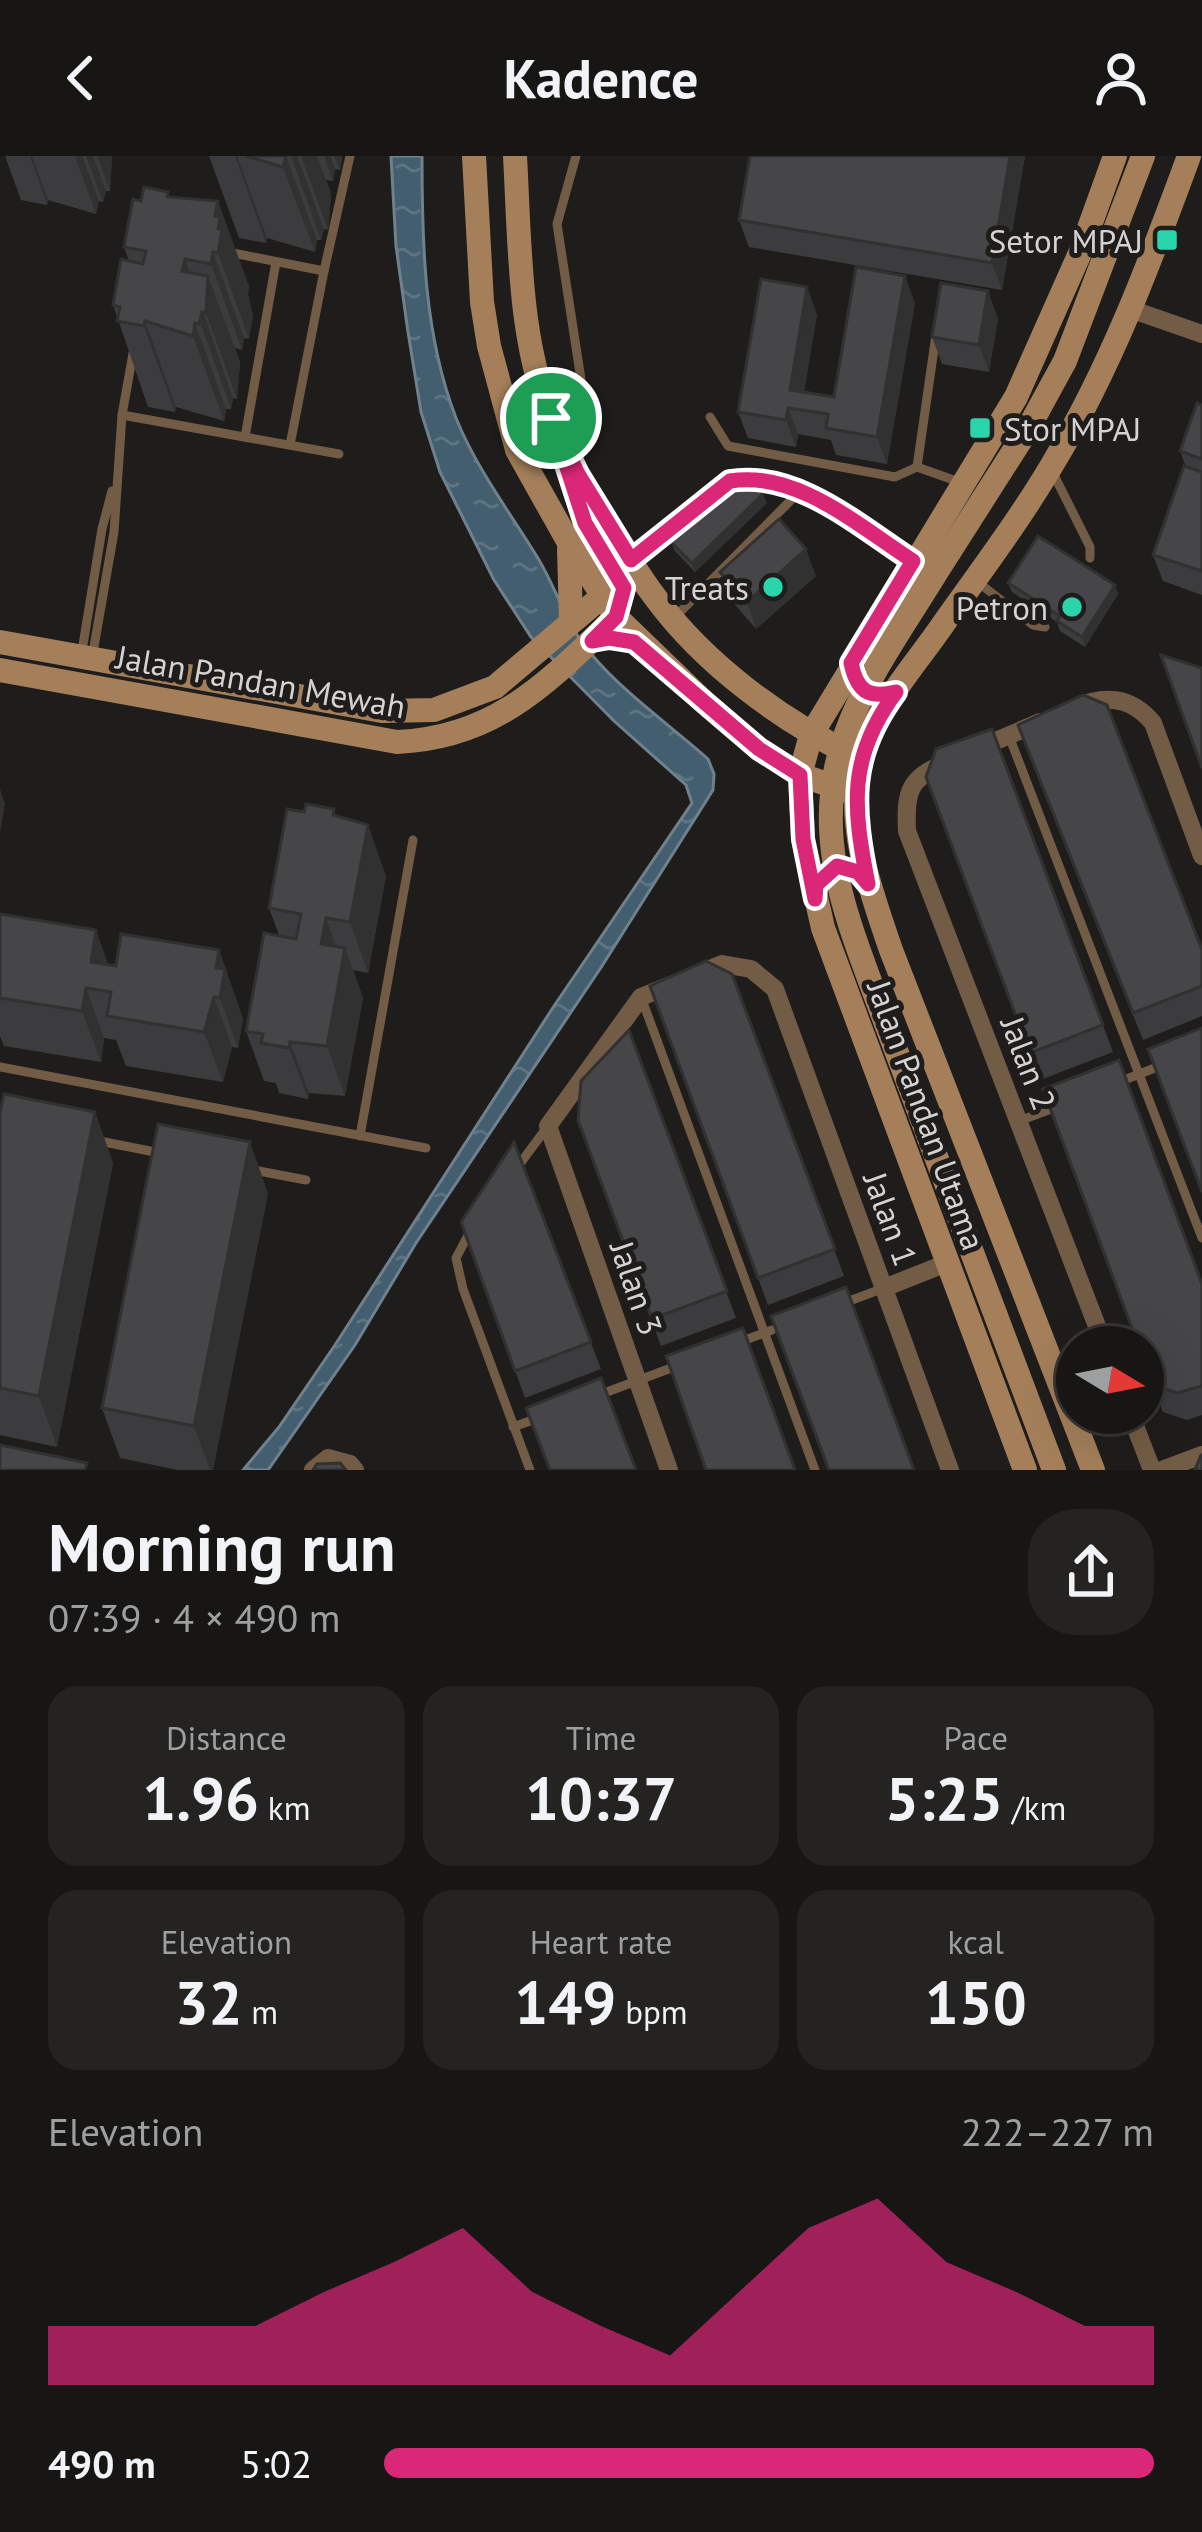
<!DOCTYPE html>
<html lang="en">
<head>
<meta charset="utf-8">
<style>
  body { margin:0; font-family:"PT Sans",sans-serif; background:#242322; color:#f1f3f6; height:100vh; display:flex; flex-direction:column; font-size:45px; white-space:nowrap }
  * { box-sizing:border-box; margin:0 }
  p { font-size:39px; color:#9e9fa0 }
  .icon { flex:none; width:66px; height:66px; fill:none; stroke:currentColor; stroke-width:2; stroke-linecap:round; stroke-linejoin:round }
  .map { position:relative; height:1314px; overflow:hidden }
  .panel { display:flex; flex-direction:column; background:#171615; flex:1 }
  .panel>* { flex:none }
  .needle { width:78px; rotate:100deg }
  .tools { position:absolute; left:1056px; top:1170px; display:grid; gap:24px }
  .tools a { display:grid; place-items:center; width:108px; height:108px; border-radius:50%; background:#171615; box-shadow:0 12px 48px #0002,0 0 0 3px #363534; font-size:60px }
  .pin { position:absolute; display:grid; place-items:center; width:102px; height:102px; color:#fff; margin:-51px; border:6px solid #fff; border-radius:50%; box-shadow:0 3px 12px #0007 }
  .round { display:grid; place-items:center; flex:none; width:126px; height:126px; border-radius:48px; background:#242322 }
  .headline { display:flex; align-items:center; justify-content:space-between; height:204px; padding:0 48px }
  h1 { font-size:66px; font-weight:700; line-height:90px }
  .metrics { display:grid; grid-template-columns:repeat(3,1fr); gap:18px; height:204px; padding:12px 48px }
  .metrics div { display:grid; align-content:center; border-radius:30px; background:#242322; text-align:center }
  .metrics b { font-size:60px; font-weight:700 }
  .metrics small { font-size:33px; font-weight:400 }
  .metrics p { font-size:33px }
  .chart { height:336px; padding:24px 48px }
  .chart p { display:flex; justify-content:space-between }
  .chart svg { width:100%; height:216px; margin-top:12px; fill:#db2777; opacity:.7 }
  ul { padding:0 48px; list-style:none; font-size:39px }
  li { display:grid; grid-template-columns:192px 144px 1fr; align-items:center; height:90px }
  li i { height:30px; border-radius:15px; background:#db2777 }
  header { display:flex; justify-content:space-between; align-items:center; height:156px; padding:0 48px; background:#171615; font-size:54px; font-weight:700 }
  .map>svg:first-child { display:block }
  .water { fill:url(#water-ripples); stroke:#6e818c; stroke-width:3 }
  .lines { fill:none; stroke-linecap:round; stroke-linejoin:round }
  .service { stroke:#735c45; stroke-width:9 }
  .minor { stroke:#735c45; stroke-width:18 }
  .secondary { stroke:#a47f5a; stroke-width:24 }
  .secondary-bridge { stroke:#a47f5a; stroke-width:24 }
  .wall { fill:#3c3c3e }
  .shaded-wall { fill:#313132 }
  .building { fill:#464648; stroke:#313132; stroke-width:3 }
  .route-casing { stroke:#fff; stroke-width:24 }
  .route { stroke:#db2777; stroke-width:15 }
  .poi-dot { fill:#2ad5ac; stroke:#1f1d1c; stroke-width:4.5 }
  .labels { text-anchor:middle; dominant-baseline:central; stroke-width:10; stroke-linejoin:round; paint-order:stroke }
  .poi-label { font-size:33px; fill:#d4d3d2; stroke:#1f1d1c; text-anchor:end }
  .street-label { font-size:33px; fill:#d4d3d2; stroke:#1f1d1c }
</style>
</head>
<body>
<header><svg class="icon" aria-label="back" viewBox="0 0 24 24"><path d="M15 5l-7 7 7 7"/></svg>Kadence<svg class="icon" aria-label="person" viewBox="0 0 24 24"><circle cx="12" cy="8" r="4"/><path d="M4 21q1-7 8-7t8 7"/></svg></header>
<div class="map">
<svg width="1202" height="1314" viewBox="0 0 1202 1314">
  <defs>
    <pattern id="water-ripples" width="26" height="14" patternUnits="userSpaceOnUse" patternTransform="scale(3)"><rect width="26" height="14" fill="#435e6e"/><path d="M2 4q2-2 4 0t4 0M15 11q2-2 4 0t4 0" fill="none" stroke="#5d7482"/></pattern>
  </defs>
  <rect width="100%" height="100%" fill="#1f1d1c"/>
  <path class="water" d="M391 0H422C422 88 424 179 456 262 476 312 511 358 539 404 558 436 567 471 592 499 625 538 670 569 708 603L714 618 713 634 602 810 416 1087 355 1189 268 1314H243L279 1271 335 1189 554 850 692 647 686 629 614 565 531 481 494 424 440 316 421 256 408 176 396 90Z"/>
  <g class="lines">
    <g class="service">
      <polyline points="228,96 324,115 350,0"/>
      <polyline points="936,179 917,311 962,327"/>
      <polyline points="122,259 339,298"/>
      <polyline points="710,261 728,290 895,321 917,311"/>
      <polyline points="563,275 583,258 582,230 557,68 576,0"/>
      <polyline points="245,281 276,106"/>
      <polyline points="290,289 324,115"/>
      <polyline points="1053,317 1090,391 1090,402"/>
      <path d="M632 403 730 325C797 314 860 371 913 405"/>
      <polyline points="975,424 1033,469 1045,471"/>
      <polyline points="674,462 801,334"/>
      <polyline points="81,501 102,373 112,335"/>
      <polyline points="92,502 114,376 122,259 134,192"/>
      <polyline points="1009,580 1202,1082"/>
      <polyline points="641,841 815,1314"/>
      <polyline points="0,911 426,992"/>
      <polyline points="1119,926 1165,908"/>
      <polyline points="1019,965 1059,950"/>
      <polyline points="360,980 413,684"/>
      <polyline points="94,984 160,997"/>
      <polyline points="516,1013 548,970"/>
      <polyline points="253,1014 306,1024"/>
      <polyline points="473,1070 456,1102 463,1133 530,1314"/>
      <polyline points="844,1147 884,1132"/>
      <polyline points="737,1187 772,1174"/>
      <polyline points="596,1240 682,1208"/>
      <polyline points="513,1271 541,1261"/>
    </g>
    <g class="minor">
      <polyline points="1133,154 1202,178"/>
      <path d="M1071 553C1103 539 1130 539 1153 567L1202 700"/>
      <polyline points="977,593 1040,566"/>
      <path d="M947 606C909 622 905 635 907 675L1105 1191"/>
      <polyline points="884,1132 947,1107"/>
      <polyline points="1130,1257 1152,1314"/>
      <polyline points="313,1314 328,1302 350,1308 355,1314"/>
      <polyline points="669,1314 548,970 641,841 722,808 751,813 775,833 950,1314"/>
      <polyline points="1162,1314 1202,1299"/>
    </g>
    <g class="secondary">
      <polyline points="474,0 482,146 489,190 517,294 568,385 616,461 705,547 759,593 800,619 851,636"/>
      <path d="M515 0C520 87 518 195 557 275"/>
      <path d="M580 322C605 362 627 404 655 441 705 509 784 567 859 602"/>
      <polyline points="569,393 571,465"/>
      <polyline points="934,420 1029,271 1065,205 1143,0"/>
      <polyline points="0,486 382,555 434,554 495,531 611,433"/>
      <path d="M0 514 397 586C496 582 548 526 616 461L624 432 585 367 551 262"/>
      <polyline points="929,982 1054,1314"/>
      <polyline points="1025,1314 823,772 803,683 800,619 811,579 1016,241 1080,97 1115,0"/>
      <path d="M1093 1314 891 794C871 735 846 671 860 608 872 555 914 511 944 467 981 415 1020 363 1052 309 1111 211 1150 106 1189 0"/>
    </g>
    <path class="secondary-bridge" d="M929 982C911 933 892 885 874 836 842 750 812 672 845 580 865 523 903 471 934 420"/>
  </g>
  <g class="wall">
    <polygon points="5,0 112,0 110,35 106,35 103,46 99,45 96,58 48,44 47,49 21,44"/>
    <polygon points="209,0 342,0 340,14 335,13 333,25 326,24 331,37 328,74 324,73 321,84 317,84 315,96 267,82 266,87 239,82"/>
    <polygon points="750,0 1025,0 1002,134 749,91 739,64"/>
    <polygon points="170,41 249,130 248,138 253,160 249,183 244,182 242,194 235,192 240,206 237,243 233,242 231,253 226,253 224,265 176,251 175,256 148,251 113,149 129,105 124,91 141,45"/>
    <polygon points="915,147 887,308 836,299 831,284 798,278 796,291 748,282 738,256 817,158 804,236 834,241"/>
    <polygon points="998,162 989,216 942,208 932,181"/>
    <polygon points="1202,249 1202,439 1163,425 1153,399 1186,311 1180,295"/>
    <polygon points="767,347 695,416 675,395 671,386"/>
    <polygon points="720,416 816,420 756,473 730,443"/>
    <polygon points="1008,427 1115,429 1118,438 1085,491 1060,475 1057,466 1012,436"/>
    <polygon points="992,573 1113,896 1040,924 926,621"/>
    <polygon points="1028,596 1202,794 1202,860 1143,884"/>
    <polygon points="337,660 386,720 368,817 353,814 363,842 345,940 309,937 308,943 279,937 276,927 264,925 246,875 279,779 269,752"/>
    <polygon points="0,758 109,809 116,810 219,794 243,863 238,892 232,891 223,926 126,910 116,884 104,882 101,906 4,890 0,880"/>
    <polygon points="732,818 844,1120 768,1149 650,830"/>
    <polygon points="629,874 736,1162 661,1190 578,964"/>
    <polygon points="95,956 113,1007 57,1291 0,1279 0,957"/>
    <polygon points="514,986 601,1213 525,1242 461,1066"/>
    <polygon points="268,1037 213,1314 178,1314 120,1302 102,1252"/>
    <polygon points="1202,1128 1202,1259 1187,1264 1163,1256 1143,1203"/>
  </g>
  <g class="shaded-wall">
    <polygon points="30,0 32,0 48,44 47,49"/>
    <polygon points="75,0 82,0 99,45 96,58"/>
    <polygon points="86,0 93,0 106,35 103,46"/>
    <polygon points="97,0 112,0 110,35"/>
    <polygon points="235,0 237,0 267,82 266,87"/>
    <polygon points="286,0 317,84 315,96 283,11"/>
    <polygon points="291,0 297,0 306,24 324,73 321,84"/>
    <polygon points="301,0 317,0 331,37 328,74"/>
    <polygon points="324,0 330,0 335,13 333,25"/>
    <polygon points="334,0 342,0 340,14"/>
    <polygon points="1010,0 1025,0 1002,134 992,107"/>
    <polygon points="218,45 249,130 248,138 253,160 249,183 218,97 215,60"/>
    <polygon points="213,96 244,182 242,194 211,108"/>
    <polygon points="185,103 233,242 231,253 182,115"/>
    <polygon points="208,120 240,206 237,243 206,157"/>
    <polygon points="905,120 915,147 887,308 877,281"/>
    <polygon points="807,131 817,158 801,254 790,234"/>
    <polygon points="988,135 998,162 989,216 979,189"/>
    <polygon points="145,165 176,251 175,256 144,170"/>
    <polygon points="195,167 226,253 224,265 193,180"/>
    <polygon points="788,252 798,278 796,291 786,264"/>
    <polygon points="763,338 767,347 695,416 692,407"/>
    <polygon points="806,393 816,420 756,473 747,446"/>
    <polygon points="1115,429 1118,438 1085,491 1082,481"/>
    <polygon points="0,633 5,648 0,677"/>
    <polygon points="368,669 386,720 368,817 350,766"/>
    <polygon points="326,762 342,806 345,792 363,842 345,940 327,890 321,788"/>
    <polygon points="96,774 114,824 91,806"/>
    <polygon points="219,794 243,863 238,892 220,842 216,812"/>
    <polygon points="86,832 104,882 101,906 82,855"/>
    <polygon points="214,841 232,891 223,926 204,876"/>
    <polygon points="290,886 309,937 308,943 289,892"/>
    <polygon points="95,956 113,1007 57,1291 39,1240"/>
    <polygon points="250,986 268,1037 213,1314 210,1314 194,1270"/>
  </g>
  <g class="building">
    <polygon points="246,0 286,0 283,11"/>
    <polygon points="750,0 1010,0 992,107 739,64"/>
    <polygon points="144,31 168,36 167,41 218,45 215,60 220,61 218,73 222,74 218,97 213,96 211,108 185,103 182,115 208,120 206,157 202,156 199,168 195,167 193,180 145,165 144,170 117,165 120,151 113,149 121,103 143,108 146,95 124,91 133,43 141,45"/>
    <polygon points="856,111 905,120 877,281 826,272 828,258 788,252 786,264 738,256 761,123 807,131 790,234 834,241"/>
    <polygon points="941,127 988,135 979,189 932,181"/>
    <polygon points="1197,247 1202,249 1202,303 1180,295"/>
    <polygon points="1184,310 1202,316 1202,415 1153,399"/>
    <polygon points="742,316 763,338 692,407 671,386"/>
    <polygon points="779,363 806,393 747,446 720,416"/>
    <polygon points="1038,380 1115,429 1082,481 1057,465 1060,460 1008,427"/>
    <polygon points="1161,499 1202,512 1202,612"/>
    <polygon points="1083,539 1107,549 1202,794 1202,830 1133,857 1018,569"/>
    <polygon points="992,573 1103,869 1030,897 926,621 936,593"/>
    <polygon points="306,648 334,653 333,659 368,669 350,766 326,762 321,788 345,792 327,890 290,886 289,892 261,887 263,878 246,875 264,777 296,783 301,758 269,752 287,653 304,656"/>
    <polygon points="0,758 96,774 91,806 116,810 121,778 219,794 216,812 225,813 220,842 214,841 204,876 107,860 111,836 86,832 82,855 0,842"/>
    <polygon points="706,805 732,818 835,1093 758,1122 650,830"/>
    <polygon points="1202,872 1202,1036 1148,893"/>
    <polygon points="629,874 727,1135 652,1163 578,964 581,925"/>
    <polygon points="1119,904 1202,1128 1202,1230 1177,1237 1153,1229 1143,1202 1143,1191 1139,1191 1043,933"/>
    <polygon points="4,938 95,956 39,1240 0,1232 0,957"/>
    <polygon points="158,968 250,986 194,1270 102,1252"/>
    <polygon points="514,986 591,1186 515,1215 461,1066"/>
    <polygon points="846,1131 914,1314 829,1314 771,1160"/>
    <polygon points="743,1172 795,1314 706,1314 666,1200"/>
    <polygon points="601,1222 636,1314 550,1314 526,1252"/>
    <polygon points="0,1289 87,1307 85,1314 0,1314"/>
    <polygon points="1201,1299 1202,1299 1202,1314 1195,1314"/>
    <polygon points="340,1307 346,1314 313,1314 317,1308"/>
  </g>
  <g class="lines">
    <defs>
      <path id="route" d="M551 262 578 318 631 404 730 325C797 314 860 371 913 405L851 507C857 535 868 543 896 536 847 602 853 651 868 728L858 716 837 710 816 729 815 743 803 683 800 619 759 593 634 486 609 482 592 485 616 461 624 432 585 367Z"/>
    </defs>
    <use href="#route" class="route-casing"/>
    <use href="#route" class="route"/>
  </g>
  <g class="poi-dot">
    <rect x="1155" y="72" width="24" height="24" rx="6"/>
    <rect x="968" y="260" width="24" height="24" rx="6"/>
    <circle cx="773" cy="431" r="12"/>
    <circle cx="1072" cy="451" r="12"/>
  </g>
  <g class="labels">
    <g class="poi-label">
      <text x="1143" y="84">Setor MPAJ</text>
      <text x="1004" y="272" text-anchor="start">Stor MPAJ</text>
      <text x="749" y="431">Treats</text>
      <text x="1048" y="451">Petron</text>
    </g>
    <g class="street-label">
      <text transform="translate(261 525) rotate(10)">Jalan Pandan Mewah</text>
      <text transform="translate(1029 907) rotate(69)">Jalan 2</text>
      <text transform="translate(927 959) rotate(70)">Jalan Pandan Utama</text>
      <text transform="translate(891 1063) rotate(70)">Jalan 1</text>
      <text transform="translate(637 1132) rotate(71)">Jalan 3</text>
    </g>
  </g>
</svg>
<div class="tools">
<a><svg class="needle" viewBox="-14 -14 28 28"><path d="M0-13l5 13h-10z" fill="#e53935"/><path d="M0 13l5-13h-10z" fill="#9e9fa0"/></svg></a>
</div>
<div class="pin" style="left:551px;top:262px;background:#1e9e55"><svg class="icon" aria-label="arrive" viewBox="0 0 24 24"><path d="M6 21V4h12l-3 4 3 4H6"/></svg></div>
</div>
<section class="panel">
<div class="headline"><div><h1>Morning run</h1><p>07:39 · 4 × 490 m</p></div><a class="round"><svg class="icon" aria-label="share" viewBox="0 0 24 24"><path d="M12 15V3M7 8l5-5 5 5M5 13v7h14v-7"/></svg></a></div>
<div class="metrics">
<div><p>Distance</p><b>1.96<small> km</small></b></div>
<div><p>Time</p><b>10:37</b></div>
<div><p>Pace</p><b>5:25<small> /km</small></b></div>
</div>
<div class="metrics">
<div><p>Elevation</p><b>32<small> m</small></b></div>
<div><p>Heart rate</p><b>149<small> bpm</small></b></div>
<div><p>kcal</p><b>150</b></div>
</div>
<div class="chart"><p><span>Elevation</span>222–227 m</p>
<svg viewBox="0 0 160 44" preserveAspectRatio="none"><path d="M0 44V32L10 32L20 32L30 32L40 25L50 19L60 12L70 25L80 32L90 38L100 25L110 12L120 6L130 19L140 25L150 32L160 32V44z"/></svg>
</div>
<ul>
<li><b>490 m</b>5:02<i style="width:100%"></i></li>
</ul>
</section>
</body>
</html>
